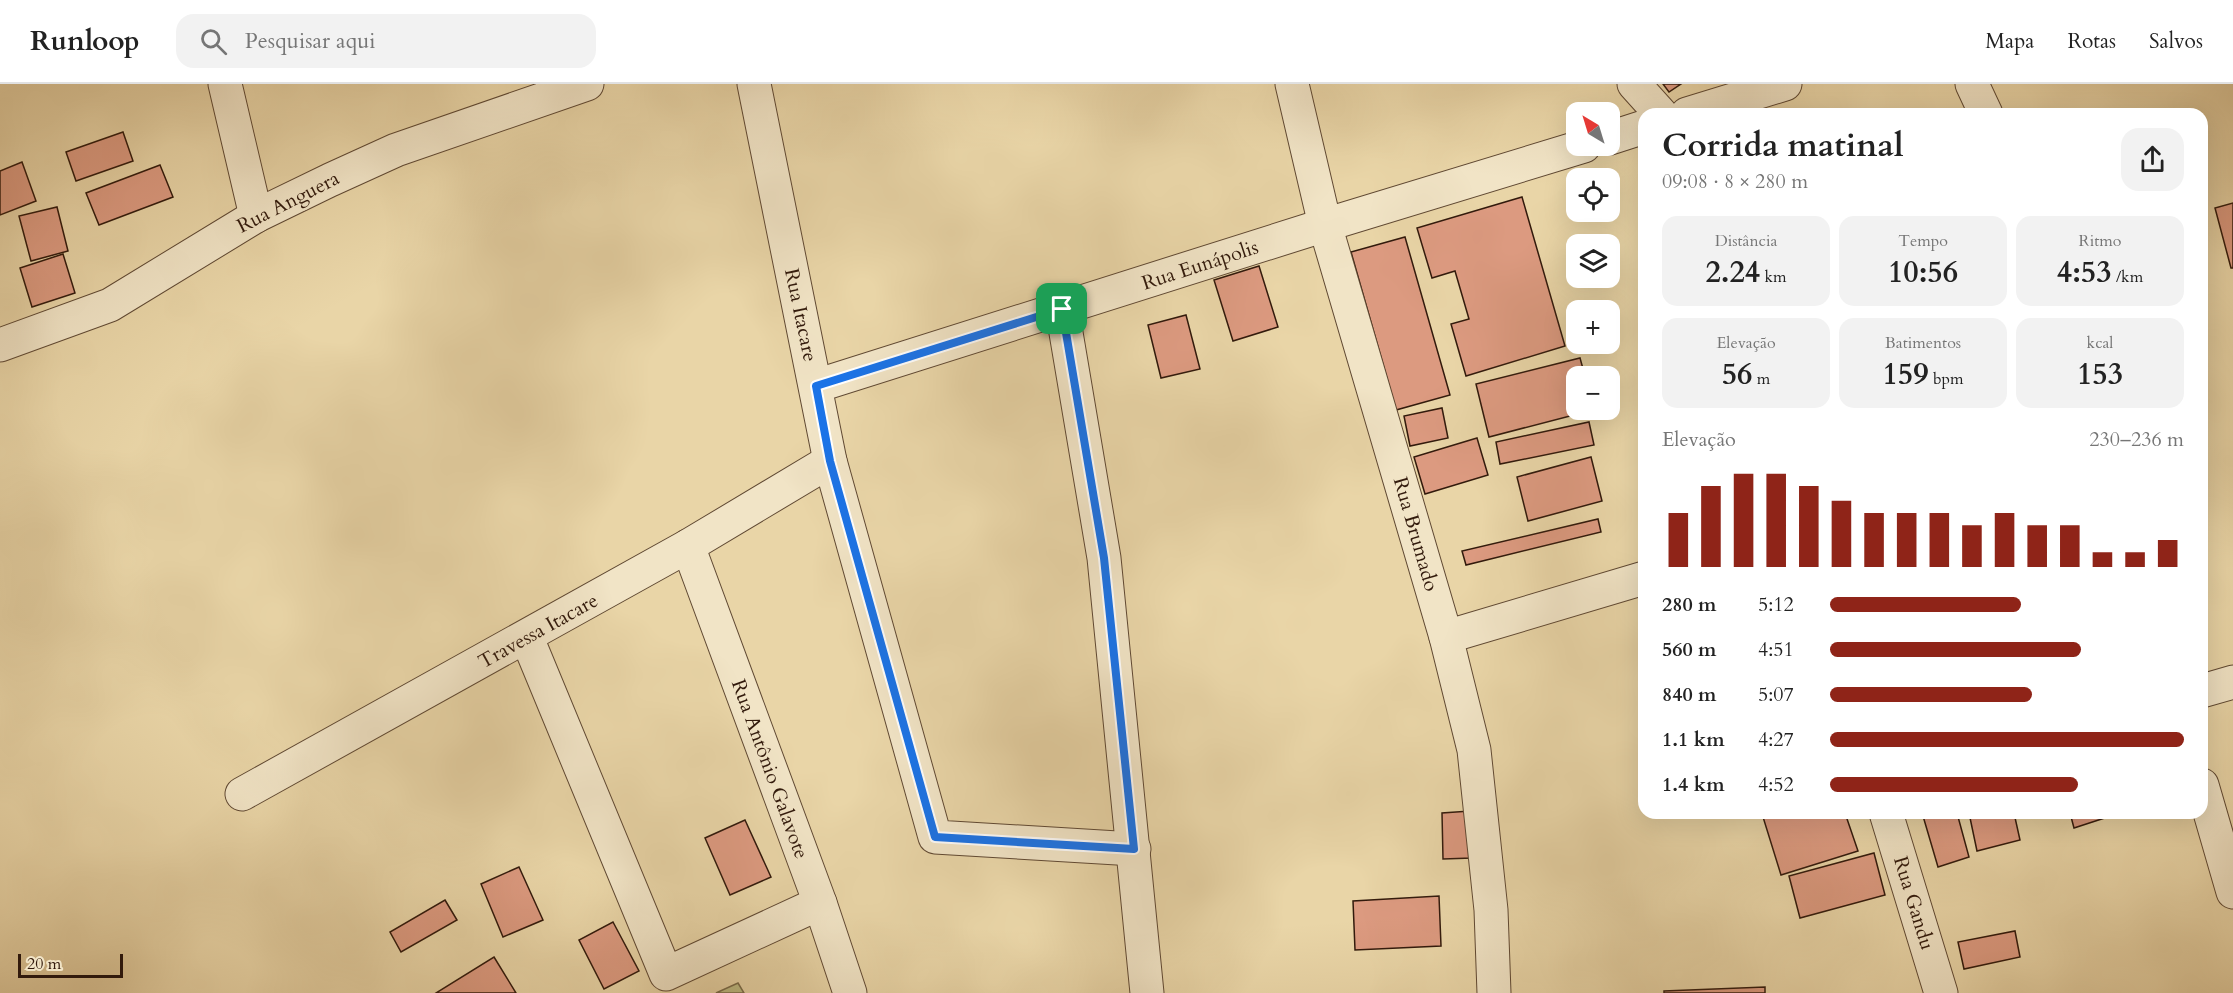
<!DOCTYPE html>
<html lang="pt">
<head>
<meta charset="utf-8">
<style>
  body { margin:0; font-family:Cardo,serif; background:#f2f2f2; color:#222; height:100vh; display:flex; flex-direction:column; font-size:22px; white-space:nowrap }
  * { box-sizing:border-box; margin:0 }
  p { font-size:20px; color:#767676 }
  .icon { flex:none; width:33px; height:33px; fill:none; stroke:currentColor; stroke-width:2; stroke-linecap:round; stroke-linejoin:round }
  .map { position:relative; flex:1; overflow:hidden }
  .side { position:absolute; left:1638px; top:24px; width:570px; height:711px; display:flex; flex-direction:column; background:#fff; border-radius:18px; box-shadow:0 6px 24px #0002 }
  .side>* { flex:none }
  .needle { width:39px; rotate:322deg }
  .buttons { position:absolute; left:1566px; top:18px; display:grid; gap:12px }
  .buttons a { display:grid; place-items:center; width:54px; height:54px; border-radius:12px; background:#fff; box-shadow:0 6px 24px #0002; font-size:30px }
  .scale { position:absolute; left:18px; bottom:15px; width:105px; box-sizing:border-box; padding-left:6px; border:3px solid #321a0c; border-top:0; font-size:16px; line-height:21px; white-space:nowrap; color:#321a0c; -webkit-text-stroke:4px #f1e4c6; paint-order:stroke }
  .pin { position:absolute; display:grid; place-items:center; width:51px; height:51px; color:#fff; margin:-26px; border-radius:12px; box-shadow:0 3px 9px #0006 }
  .round { display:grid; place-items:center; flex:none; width:63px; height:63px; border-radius:18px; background:#f2f2f2 }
  .head { display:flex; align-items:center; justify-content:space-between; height:102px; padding:0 24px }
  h1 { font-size:33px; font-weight:600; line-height:45px }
  .stats { display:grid; grid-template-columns:repeat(3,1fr); gap:9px; height:102px; padding:6px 24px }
  .stats div { display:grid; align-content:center; border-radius:15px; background:#f2f2f2; text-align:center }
  .stats b { font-size:30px; font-weight:600 }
  .stats small { font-size:16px; font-weight:400 }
  .stats p { font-size:16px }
  .chart { height:168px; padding:12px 24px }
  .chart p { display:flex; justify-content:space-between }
  .chart svg { width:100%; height:108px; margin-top:6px; stroke:#8f2418; stroke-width:6 }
  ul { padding:0 24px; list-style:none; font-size:20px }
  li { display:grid; grid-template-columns:96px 72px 1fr; align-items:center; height:45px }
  li i { height:15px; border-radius:8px; background:#8f2418 }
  header { display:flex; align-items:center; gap:36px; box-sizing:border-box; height:84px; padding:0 30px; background:#fff; border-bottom:2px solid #e0e0e0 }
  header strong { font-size:28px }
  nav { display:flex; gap:33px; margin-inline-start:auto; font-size:21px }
  .search { width:420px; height:54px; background:#f2f2f2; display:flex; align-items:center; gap:15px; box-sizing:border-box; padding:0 21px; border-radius:18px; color:#767676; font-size:22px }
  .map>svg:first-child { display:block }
  .green { fill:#bdbb83; stroke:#786a48; stroke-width:1.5 }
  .building { fill:#dc9a80; stroke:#321a0c; stroke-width:1.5 }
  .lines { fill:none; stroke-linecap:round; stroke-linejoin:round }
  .minor-casing { stroke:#604933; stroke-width:35 }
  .minor { stroke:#f1e4c6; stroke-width:33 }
  .route-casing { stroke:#fff; stroke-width:12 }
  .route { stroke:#1a73e8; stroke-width:8 }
  .labels { text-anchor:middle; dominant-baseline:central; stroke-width:4.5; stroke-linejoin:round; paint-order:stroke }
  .street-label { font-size:20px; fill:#321a0c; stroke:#f1e4c6 }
</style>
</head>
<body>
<header>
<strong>Runloop</strong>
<div class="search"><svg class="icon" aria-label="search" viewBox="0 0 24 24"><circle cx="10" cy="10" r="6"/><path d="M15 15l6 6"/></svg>Pesquisar aqui</div>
<nav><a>Mapa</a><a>Rotas</a><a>Salvos</a></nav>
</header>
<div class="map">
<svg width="2233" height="909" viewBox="0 0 2233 909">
  <rect width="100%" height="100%" fill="#e9d5a7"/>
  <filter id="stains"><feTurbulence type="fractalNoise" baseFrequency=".00333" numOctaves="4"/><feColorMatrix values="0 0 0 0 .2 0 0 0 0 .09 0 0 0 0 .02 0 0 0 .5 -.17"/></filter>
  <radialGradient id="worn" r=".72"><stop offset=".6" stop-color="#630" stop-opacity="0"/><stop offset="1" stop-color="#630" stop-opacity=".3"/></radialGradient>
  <polygon class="green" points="738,899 744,909 716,909"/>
  <g class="building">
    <polygon points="1663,0 1681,0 1669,8"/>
    <polygon points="123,48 133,77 76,97 66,68"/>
    <polygon points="22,78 36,117 0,131 0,87"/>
    <polygon points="160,81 173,113 99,141 86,109"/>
    <polygon points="1522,113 1565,262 1466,292 1451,240 1469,235 1455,187 1432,194 1417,144"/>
    <polygon points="2233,119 2233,184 2231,184 2215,124"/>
    <polygon points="57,123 68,167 31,177 19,132"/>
    <polygon points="1405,153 1450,311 1396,326 1351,168"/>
    <polygon points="63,170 75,209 32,223 20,184"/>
    <polygon points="1259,182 1278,243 1233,257 1214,196"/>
    <polygon points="1186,231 1200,285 1161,294 1148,241"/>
    <polygon points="1580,274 1585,292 1576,292 1576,326 1593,326 1489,353 1476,300"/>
    <polygon points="1442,324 1448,354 1410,362 1404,332"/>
    <polygon points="1589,338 1594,361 1500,380 1496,358"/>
    <polygon points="1477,354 1488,391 1425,410 1414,373"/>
    <polygon points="1591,373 1602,417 1528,437 1517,393"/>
    <polygon points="1598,435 1601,448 1466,481 1462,467"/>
    <polygon points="1470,727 1472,774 1443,775 1442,729"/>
    <polygon points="1774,729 1845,729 1858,767 1781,791 1763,733"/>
    <polygon points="1933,729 1957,729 1969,773 1938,783 1923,732"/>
    <polygon points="1969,729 2014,729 2020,756 1977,767"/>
    <polygon points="2070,729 2120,729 2074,744"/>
    <polygon points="745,736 771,793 730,811 705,754"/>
    <polygon points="1874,769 1885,811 1800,834 1789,792"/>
    <polygon points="519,783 543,836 503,853 481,800"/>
    <polygon points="1439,812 1441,862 1355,866 1353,817"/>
    <polygon points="445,816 457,836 401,868 390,848"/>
    <polygon points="613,838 639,887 604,905 579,856"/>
    <polygon points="2015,847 2020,873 1964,885 1958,858"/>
    <polygon points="494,873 516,909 436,909"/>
    <polygon points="1765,903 1765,909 1664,909 1664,907"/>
  </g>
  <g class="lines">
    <defs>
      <g id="minor">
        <polyline points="225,0 256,132"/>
        <polyline points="754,0 830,377 935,753 1134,765"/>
        <polyline points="1292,0 1325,141 1446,553 1474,666 1491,826 1494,909"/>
        <polyline points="1634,0 1661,30"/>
        <polyline points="1972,0 1986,30"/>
        <polyline points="1687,30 1785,0"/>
        <polyline points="1610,54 1644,43"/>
        <polyline points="1062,225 1104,474 1147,909"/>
        <polyline points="0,261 110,221 256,132 330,96 396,66 587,0"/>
        <polyline points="816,302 1325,141 1584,62"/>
        <polyline points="688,462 820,819 850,909"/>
        <polyline points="1446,553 1644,494"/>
        <polyline points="527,554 666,890 820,819"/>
        <polyline points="2202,607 2233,598"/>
        <polyline points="2202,701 2233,808"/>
        <polyline points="242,710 688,462 830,377"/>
        <polyline points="1886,729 1941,909"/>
      </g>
    </defs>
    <use href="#minor" class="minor-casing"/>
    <use href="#minor" class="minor"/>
  </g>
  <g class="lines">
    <defs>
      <polygon id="route" points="1062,225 1104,474 1134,765 935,753 830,377 816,302"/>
    </defs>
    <use href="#route" class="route-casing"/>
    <use href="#route" class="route"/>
  </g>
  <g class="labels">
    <g class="street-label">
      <text transform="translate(288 118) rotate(-27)">Rua Anguera</text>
      <text transform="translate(1200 181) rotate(-18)">Rua Eunápolis</text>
      <text transform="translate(801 231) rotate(78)">Rua Itacare</text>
      <text transform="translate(1416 450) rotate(74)">Rua Brumado</text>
      <text transform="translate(538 547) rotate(-29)">Travessa Itacare</text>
      <text transform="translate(770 685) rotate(70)">Rua Antônio Galavote</text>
      <text transform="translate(1914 819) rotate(73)">Rua Gandu</text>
    </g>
  </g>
  <rect width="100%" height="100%" filter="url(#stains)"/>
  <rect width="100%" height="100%" fill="url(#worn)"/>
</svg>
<div class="buttons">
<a><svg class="needle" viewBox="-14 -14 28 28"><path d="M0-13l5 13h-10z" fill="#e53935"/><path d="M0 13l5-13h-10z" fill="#767676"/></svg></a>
<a><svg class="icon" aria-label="locate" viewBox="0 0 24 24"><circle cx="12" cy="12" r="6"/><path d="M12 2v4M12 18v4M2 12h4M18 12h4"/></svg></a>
<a><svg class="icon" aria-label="layers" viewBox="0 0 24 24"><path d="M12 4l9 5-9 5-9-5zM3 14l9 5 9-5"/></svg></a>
<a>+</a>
<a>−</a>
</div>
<div class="scale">20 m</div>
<div class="pin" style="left:1062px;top:225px;background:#1e9e55"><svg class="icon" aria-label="arrive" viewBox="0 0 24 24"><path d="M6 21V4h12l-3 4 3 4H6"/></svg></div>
<section class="side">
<div class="head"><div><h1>Corrida matinal</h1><p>09:08 · 8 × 280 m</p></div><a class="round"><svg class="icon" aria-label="share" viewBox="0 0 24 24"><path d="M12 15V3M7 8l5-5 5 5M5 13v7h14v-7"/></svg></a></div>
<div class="stats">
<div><p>Distância</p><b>2.24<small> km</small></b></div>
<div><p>Tempo</p><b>10:56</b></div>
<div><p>Ritmo</p><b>4:53<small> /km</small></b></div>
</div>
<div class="stats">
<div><p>Elevação</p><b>56<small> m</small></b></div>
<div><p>Batimentos</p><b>159<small> bpm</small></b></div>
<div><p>kcal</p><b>153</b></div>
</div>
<div class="chart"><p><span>Elevação</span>230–236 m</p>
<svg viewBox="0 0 160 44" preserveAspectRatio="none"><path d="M5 44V22M15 44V11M25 44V6M35 44V6M45 44V11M55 44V17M65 44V22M75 44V22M85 44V22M95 44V27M105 44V22M115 44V27M125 44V27M135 44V38M145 44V38M155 44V33"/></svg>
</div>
<ul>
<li><b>280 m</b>5:12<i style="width:54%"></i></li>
<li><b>560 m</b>4:51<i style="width:71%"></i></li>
<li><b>840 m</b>5:07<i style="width:57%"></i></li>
<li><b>1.1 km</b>4:27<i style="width:100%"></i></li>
<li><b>1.4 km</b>4:52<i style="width:70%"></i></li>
</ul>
</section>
</div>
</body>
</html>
